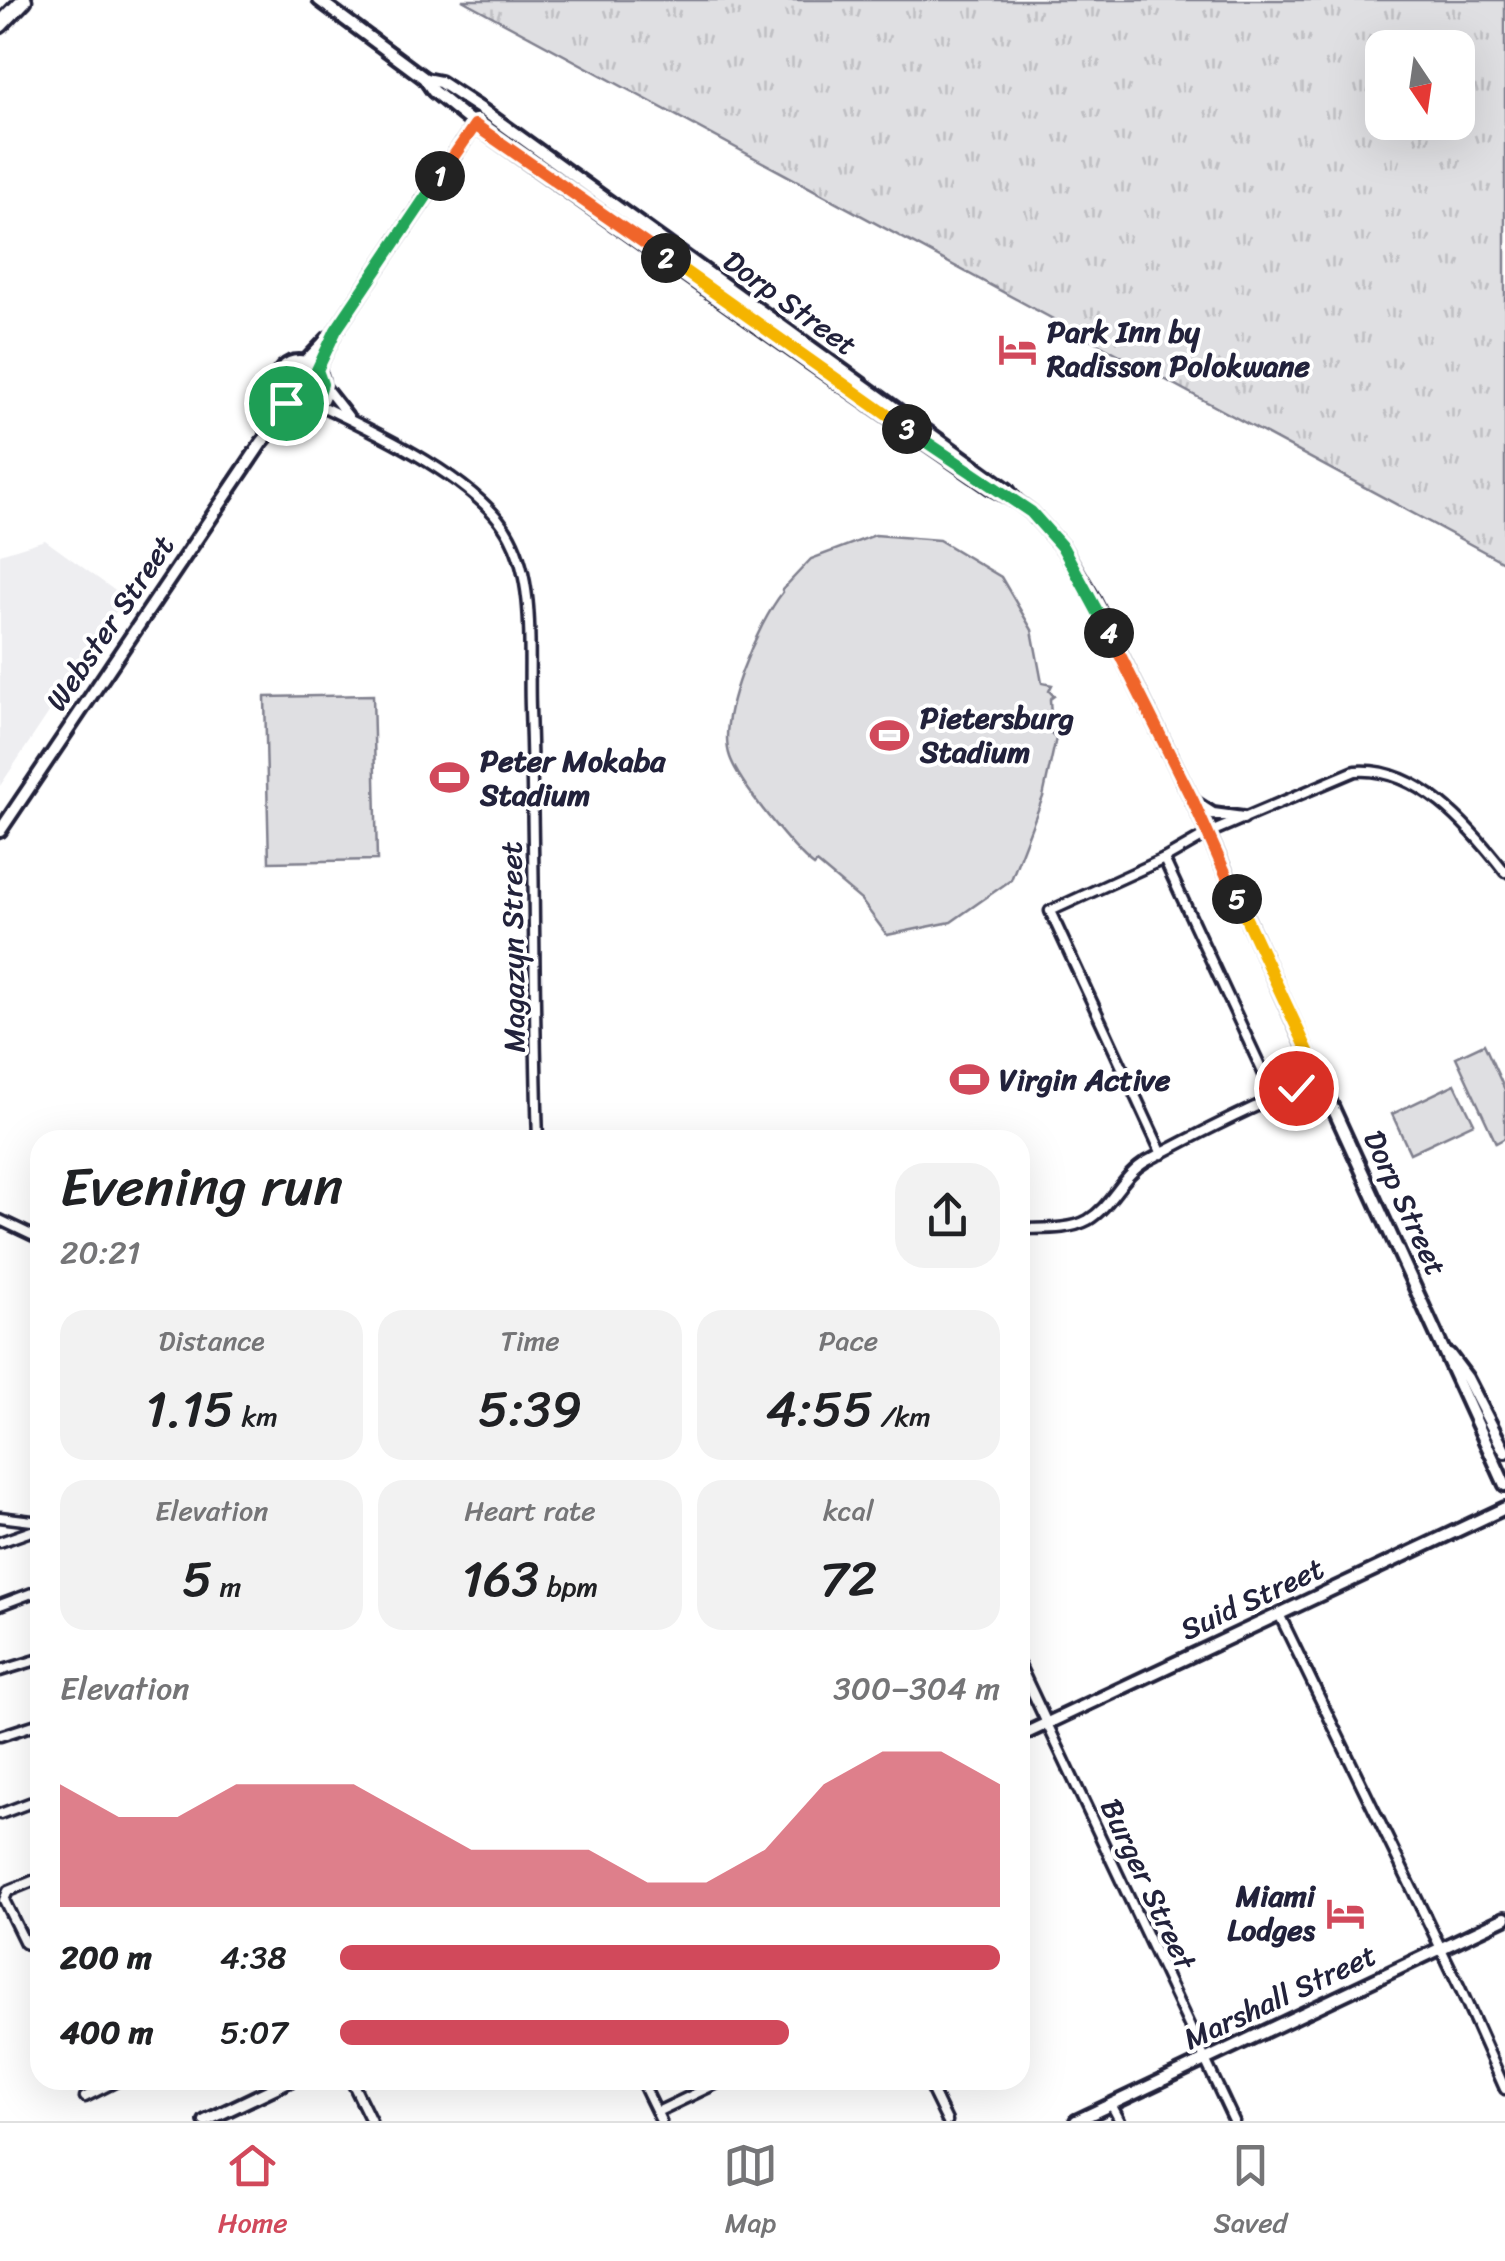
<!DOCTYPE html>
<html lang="en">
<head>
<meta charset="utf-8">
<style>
  body { margin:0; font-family:Sriracha,sans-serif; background:#f2f2f2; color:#202124; height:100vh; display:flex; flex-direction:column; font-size:38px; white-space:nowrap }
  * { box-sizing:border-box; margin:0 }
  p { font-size:32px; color:#757577 }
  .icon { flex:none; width:55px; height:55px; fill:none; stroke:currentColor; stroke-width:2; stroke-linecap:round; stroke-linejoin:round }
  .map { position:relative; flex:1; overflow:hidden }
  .drawer { position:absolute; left:30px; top:1130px; width:1000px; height:960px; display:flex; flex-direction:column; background:#fff; border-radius:30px; box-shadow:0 10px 40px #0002 }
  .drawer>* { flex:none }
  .needle { width:65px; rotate:167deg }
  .buttons { position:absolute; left:1365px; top:30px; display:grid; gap:20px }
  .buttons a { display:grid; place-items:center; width:110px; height:110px; border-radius:20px; background:#fff; box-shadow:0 10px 40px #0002; font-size:50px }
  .pin { position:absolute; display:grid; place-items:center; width:85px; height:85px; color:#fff; margin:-42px; border:5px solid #fff; border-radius:50%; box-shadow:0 2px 10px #0007 }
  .km { position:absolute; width:50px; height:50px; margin:-25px; border-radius:50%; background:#222; color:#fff; font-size:28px; line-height:50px; text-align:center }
  .round { display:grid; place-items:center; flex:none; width:105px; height:105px; border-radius:30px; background:#f2f2f2 }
  .headline { display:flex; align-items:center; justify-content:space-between; height:170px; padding:0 30px }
  h1 { font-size:55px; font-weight:600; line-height:75px }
  .figures { display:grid; grid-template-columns:repeat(3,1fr); gap:15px; height:170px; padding:10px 30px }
  .figures div { display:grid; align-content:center; border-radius:25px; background:#f2f2f2; text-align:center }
  .figures b { font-size:50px; font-weight:600 }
  .figures small { font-size:28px; font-weight:400 }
  .figures p { font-size:28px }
  .chart { height:280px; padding:20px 30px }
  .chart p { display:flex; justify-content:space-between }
  .chart svg { width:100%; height:180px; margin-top:10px; fill:#d1495b; opacity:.7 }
  ul { padding:0 30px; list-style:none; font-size:32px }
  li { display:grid; grid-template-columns:160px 120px 1fr; align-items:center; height:75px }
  li i { height:25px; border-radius:12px; background:#d1495b }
  .menu { display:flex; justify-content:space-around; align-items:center; height:140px; border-top:2px solid #e0e0e0; background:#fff; font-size:28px; color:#757577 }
  .menu a { display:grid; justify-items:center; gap:5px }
  .menu .current { color:#d1495b }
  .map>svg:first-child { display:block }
  .built { fill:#eeeef1 }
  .grass { fill:url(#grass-tufts); stroke:#80808e; stroke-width:2.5; fill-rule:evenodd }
  .pitch { fill:#dfdfe2; stroke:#80808e; stroke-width:2.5 }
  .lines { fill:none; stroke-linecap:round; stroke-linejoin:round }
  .minor-casing { stroke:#22223b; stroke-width:15 }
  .tertiary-casing { stroke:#22223b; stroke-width:18 }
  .motorway-casing { stroke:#22223b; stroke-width:21 }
  .minor { stroke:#fff; stroke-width:8 }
  .tertiary { stroke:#fff; stroke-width:10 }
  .motorway { stroke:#fff; stroke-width:14 }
  .split-1-casing { stroke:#fff; stroke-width:20 }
  .split-2-casing { stroke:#fff; stroke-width:20 }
  .split-3-casing { stroke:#fff; stroke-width:20 }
  .split-4-casing { stroke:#fff; stroke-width:20 }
  .split-5-casing { stroke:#fff; stroke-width:20 }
  .split-6-casing { stroke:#fff; stroke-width:20 }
  .split-1 { stroke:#22a559; stroke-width:12 }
  .split-2 { stroke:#f0652b; stroke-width:12 }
  .split-3 { stroke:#f5b400; stroke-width:12 }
  .split-4 { stroke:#22a559; stroke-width:12 }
  .split-5 { stroke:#f0652b; stroke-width:12 }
  .split-6 { stroke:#f5b400; stroke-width:12 }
  .labels { text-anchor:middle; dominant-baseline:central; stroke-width:8; stroke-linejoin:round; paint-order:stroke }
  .street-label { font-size:30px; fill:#22223b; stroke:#fff }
  .poi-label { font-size:30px; font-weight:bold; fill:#22223b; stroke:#fff; text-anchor:start }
</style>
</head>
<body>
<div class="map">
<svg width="1505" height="2121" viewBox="0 0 1505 2121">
  <defs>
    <pattern id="grass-tufts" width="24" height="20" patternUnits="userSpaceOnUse" patternTransform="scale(2.5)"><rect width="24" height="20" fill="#dfdfe2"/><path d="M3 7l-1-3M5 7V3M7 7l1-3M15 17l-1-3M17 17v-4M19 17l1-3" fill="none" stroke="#bfbfc3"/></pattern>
  </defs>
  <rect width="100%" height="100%" fill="#fff"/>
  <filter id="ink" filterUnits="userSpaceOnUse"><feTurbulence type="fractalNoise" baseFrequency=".01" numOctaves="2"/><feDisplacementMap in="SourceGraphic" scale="20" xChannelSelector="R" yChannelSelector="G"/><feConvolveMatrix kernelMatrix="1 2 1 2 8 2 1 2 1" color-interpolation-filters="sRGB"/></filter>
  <g filter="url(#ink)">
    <polygon class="built" points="45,540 125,598 0,786 0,554"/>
    <path class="grass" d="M462 0H1505V563ZM1382 48H1458V122H1382Z"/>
    <g class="pitch">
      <path d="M875 535 939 540 1001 577 1032 630 1042 683 1052 685 1049 691 1054 696 1050 699 1052 735 1056 738 1043 797 1011 880 951 922 887 935 861 900 817 863 814 866C794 851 739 783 730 757 716 718 758 623 783 592L782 590 811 559Z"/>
      <polygon points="373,695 377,860 269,862 265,697"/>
      <polygon points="1484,1044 1505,1090 1505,1138 1496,1143 1456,1057"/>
      <polygon points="1455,1084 1474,1123 1410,1153 1392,1114"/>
    </g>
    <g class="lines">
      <defs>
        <g id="minor">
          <polyline points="322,383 348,416"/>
          <path d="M313 402C370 429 481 480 510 537 536 586 528 655 530 708 535 852 533 996 538 1140"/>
          <polyline points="1164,859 1275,1098"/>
          <path d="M1162 1154 1050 911 1164 859 1211 832 1355 771C1418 766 1470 827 1505 872"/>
          <polyline points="0,1220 40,1239"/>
          <path d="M1020 1229C1042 1228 1068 1231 1088 1220 1112 1206 1122 1175 1147 1161 1203 1131 1262 1101 1321 1079"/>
          <polyline points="0,1517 40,1522"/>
          <polyline points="0,1542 40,1528"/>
          <polyline points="0,1605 40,1590"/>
          <polyline points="1279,1614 1461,1990 1505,2089"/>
          <polyline points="1020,1666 1234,2121"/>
          <polyline points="0,1671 40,1659"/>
          <polyline points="0,1736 40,1723"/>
          <polyline points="0,1814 40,1799"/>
          <polyline points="40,1878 8,1891 4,1900 25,1943 40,1949"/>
          <polyline points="351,2080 371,2121"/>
          <polyline points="641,2080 661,2121"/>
          <polyline points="927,2080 947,2121"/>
          <polyline points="85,2097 119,2080"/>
          <polyline points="1111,2104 1120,2121"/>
          <polyline points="657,2112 724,2080"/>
        </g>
        <g id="tertiary">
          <polyline points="319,0 424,78 433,91 475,125 809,362 991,488 1016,501 1031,512 1063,548 1091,595 1193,801 1505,1485"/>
          <polyline points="425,79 440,82 484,111 1007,489 1016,501"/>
          <circle cx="299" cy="384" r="23"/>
          <polyline points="305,362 328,338"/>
          <polyline points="317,370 336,330 478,120"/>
          <polyline points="266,432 281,398"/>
          <polyline points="1194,802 1213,814 1243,818"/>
          <polyline points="0,831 262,442 293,406"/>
          <polyline points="1449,1354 1467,1378 1505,1452"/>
          <polyline points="1020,1736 1505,1508"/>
          <polyline points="205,2121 291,2080"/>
          <polyline points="1076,2121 1505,1918"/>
        </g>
        <polyline id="motorway" points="0,25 24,0"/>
      </defs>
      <use href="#minor" class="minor-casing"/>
      <use href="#tertiary" class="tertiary-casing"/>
      <use href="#motorway" class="motorway-casing"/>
      <use href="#minor" class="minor"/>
      <use href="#tertiary" class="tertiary"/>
      <use href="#motorway" class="motorway"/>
    </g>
  </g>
  <g class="lines" filter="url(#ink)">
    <defs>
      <polyline id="split-1" points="286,403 300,407 318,397 322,384 317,370 336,330 440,176"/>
      <polyline id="split-2" points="440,176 475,125 666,258"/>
      <polyline id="split-3" points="666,258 907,429"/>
      <polyline id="split-4" points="907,429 1031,512 1063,548 1109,633"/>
      <polyline id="split-5" points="1109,633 1193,801 1237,899"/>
      <polyline id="split-6" points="1237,899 1321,1079 1296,1088"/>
    </defs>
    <use href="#split-1" class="split-1-casing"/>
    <use href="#split-2" class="split-2-casing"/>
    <use href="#split-3" class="split-3-casing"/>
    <use href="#split-4" class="split-4-casing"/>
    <use href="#split-5" class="split-5-casing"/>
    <use href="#split-6" class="split-6-casing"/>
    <use href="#split-1" class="split-1"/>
    <use href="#split-2" class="split-2"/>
    <use href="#split-3" class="split-3"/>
    <use href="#split-4" class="split-4"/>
    <use href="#split-5" class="split-5"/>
    <use href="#split-6" class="split-6"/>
  </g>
  <defs>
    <symbol id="hotel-bare" viewBox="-9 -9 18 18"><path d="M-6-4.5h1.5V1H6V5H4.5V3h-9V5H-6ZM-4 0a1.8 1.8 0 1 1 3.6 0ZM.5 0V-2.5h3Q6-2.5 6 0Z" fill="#d1495b" stroke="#fff" stroke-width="2.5" paint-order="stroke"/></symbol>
    <symbol id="stadium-bare" viewBox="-9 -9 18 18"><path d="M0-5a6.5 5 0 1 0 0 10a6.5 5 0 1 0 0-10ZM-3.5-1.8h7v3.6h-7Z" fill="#d1495b" stroke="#fff" stroke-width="2.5" paint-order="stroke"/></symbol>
  </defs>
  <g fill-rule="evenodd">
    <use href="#hotel-bare" x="990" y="322" width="55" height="55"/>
    <use href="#stadium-bare" x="862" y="708" width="55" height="55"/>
    <use href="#stadium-bare" x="422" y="750" width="55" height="55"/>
    <use href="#stadium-bare" x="942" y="1052" width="55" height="55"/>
    <use href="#hotel-bare" x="1318" y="1886" width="55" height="55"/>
  </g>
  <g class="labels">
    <g class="street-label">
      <text transform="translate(790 303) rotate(36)">Dorp Street</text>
      <text transform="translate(110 623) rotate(-56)">Webster Street</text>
      <text transform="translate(513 947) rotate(-91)">Magazyn Street</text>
      <text transform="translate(1405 1203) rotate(65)">Dorp Street</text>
      <text transform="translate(1252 1599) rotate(-25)">Suid Street</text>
      <text transform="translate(1148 1884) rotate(65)">Burger Street</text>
      <text transform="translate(1280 1997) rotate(-25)">Marshall Street</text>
    </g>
    <g class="poi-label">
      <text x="1047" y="332">Park Inn by<tspan x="1047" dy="34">Radisson Polokwane</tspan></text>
      <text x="920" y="718">Pietersburg<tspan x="920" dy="34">Stadium</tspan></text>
      <text x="480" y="761">Peter Mokaba<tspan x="480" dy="34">Stadium</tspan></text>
      <text x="999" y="1080">Virgin Active</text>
      <text x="1315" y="1896" text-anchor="end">Miami<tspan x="1315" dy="34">Lodges</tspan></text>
    </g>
  </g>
</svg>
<div class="buttons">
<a><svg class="needle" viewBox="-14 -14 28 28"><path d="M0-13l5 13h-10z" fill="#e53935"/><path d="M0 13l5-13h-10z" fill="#757577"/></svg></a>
</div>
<div class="pin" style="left:286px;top:403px;background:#1e9e55"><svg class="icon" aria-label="arrive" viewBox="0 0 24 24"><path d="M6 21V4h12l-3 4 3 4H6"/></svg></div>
<div class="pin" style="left:1296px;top:1088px;background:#d93025"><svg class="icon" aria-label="check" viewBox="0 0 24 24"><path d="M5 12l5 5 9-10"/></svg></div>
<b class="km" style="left:440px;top:176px">1</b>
<b class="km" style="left:666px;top:258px">2</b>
<b class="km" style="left:907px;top:429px">3</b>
<b class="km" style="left:1109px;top:633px">4</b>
<b class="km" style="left:1237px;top:899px">5</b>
<section class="drawer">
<div class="headline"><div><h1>Evening run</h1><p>20:21</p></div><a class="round"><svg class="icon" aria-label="share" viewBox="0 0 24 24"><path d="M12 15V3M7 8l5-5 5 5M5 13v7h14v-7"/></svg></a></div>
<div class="figures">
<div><p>Distance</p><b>1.15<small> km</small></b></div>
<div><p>Time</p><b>5:39</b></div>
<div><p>Pace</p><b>4:55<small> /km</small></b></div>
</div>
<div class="figures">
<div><p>Elevation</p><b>5<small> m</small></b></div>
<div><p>Heart rate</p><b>163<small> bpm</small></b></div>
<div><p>kcal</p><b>72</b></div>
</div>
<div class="chart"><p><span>Elevation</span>300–304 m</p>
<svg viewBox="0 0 160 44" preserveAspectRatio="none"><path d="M0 44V14L10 22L20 22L30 14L40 14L50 14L60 22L70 30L80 30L90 30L100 38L110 38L120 30L130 14L140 6L150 6L160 14V44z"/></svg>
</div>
<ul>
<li><b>200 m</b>4:38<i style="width:100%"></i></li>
<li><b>400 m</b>5:07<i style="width:68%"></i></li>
</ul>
</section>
</div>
<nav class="menu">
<a class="current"><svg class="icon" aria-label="home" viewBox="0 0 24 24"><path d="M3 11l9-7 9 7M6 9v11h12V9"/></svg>Home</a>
<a><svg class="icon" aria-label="map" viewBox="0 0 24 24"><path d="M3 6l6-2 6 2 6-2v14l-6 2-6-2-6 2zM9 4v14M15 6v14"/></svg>Map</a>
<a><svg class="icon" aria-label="saved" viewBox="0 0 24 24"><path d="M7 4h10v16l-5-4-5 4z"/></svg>Saved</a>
</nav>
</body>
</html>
